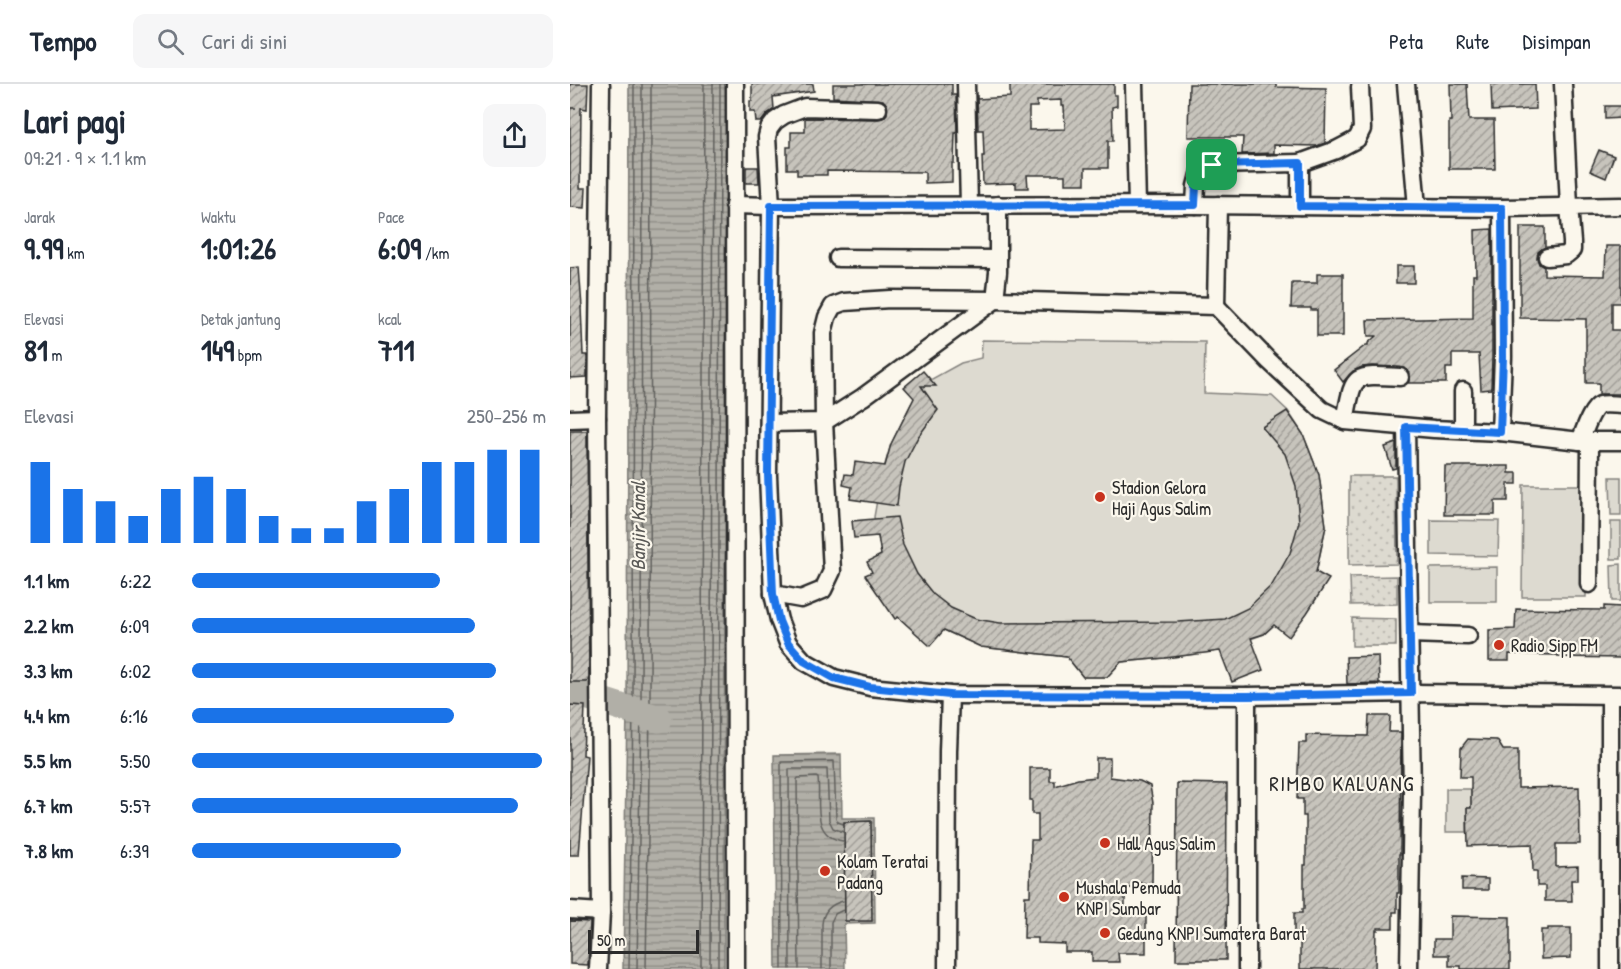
<!DOCTYPE html>
<html lang="id">
<head>
<meta charset="utf-8">
<style>
  body { margin:0; font-family:"Patrick Hand",sans-serif; background:#f6f6f7; color:#1f2937; height:100vh; display:flex; flex-direction:column; font-size:22px; white-space:nowrap }
  * { box-sizing:border-box; margin:0 }
  p { font-size:20px; color:#747a83 }
  .icon { flex:none; width:33px; height:33px; fill:none; stroke:currentColor; stroke-width:2; stroke-linecap:round; stroke-linejoin:round }
  .map { position:relative; flex:1; overflow:hidden }
  .panel { display:flex; flex-direction:column; background:#fff; width:570px }
  .panel>* { flex:none }
  .scale { position:absolute; left:18px; bottom:15px; width:111px; box-sizing:border-box; padding-left:6px; border:3px solid #2b2b2b; border-top:0; font-size:16px; line-height:21px; white-space:nowrap; color:#2b2b2b; -webkit-text-stroke:4px #fbf7ec; paint-order:stroke }
  .pin { position:absolute; display:grid; place-items:center; width:51px; height:51px; color:#fff; margin:-26px; border-radius:12px; box-shadow:0 3px 9px #0006 }
  .round { display:grid; place-items:center; flex:none; width:63px; height:63px; border-radius:12px; background:#f6f6f7 }
  .summary { display:flex; align-items:center; justify-content:space-between; height:102px; padding:0 24px }
  h1 { font-size:33px; font-weight:800; line-height:45px }
  .stats { display:grid; grid-template-columns:repeat(3,1fr); gap:9px; height:102px; padding:6px 24px }
  .stats div { display:grid; align-content:center }
  .stats b { font-size:30px; font-weight:800 }
  .stats small { font-size:16px; font-weight:400 }
  .stats p { font-size:16px }
  .chart { height:168px; padding:12px 24px }
  .chart p { display:flex; justify-content:space-between }
  .chart svg { width:100%; height:108px; margin-top:6px; stroke:#1a73e8; stroke-width:6 }
  ul { padding:0 24px; list-style:none; font-size:20px }
  li { display:grid; grid-template-columns:96px 72px 1fr; align-items:center; height:45px }
  li i { height:15px; border-radius:8px; background:#1a73e8 }
  header { display:flex; align-items:center; gap:36px; box-sizing:border-box; height:84px; padding:0 30px; background:#fff; border-bottom:2px solid #e0e1e3 }
  header strong { font-size:28px }
  nav { display:flex; gap:33px; margin-inline-start:auto; font-size:21px }
  .search { width:420px; height:54px; background:#f6f6f7; display:flex; align-items:center; gap:15px; box-sizing:border-box; padding:0 21px; border-radius:12px; color:#747a83; font-size:22px }
  main { display:flex; flex:1; min-height:0 }
  .map>svg:first-child { display:block }
  .grass { fill:#dddad0; stroke:#84827e; stroke-width:1.5 }
  .park { fill:url(#park-dots); stroke:#84827e; stroke-width:1.5 }
  .water { fill:url(#water-rules); stroke:#7b7a75; stroke-width:1.5 }
  .lines { fill:none; stroke-linecap:round; stroke-linejoin:round }
  .shore { stroke:#61605d; stroke-width:1.5 }
  .river { stroke:#b1afa7; stroke-width:27 }
  .building { fill:url(#building-hatch); stroke:#2b2b2b; stroke-width:1.5; fill-rule:evenodd }
  .minor-casing { stroke:#2b2b2b; stroke-width:21 }
  .minor { stroke:#fbf7ec; stroke-width:16 }
  .route-casing { stroke:#fff; stroke-width:12 }
  .route { stroke:#1a73e8; stroke-width:8 }
  .poi-dot { fill:#c8321e; stroke:#fbf7ec; stroke-width:2 }
  .labels { text-anchor:middle; dominant-baseline:central; stroke-width:4.5; stroke-linejoin:round; paint-order:stroke }
  .poi-label { font-size:18px; fill:#2b2b2b; stroke:#fbf7ec; text-anchor:start }
  .water-label { font-size:20px; font-style:italic; fill:#5a5956; stroke:#fbf7ec }
  .quarter-label { font-size:21px; letter-spacing:1.5px; fill:#2b2b2b; stroke:#fbf7ec }
</style>
</head>
<body>
<header>
<strong>Tempo</strong>
<div class="search"><svg class="icon" aria-label="search" viewBox="0 0 24 24"><circle cx="10" cy="10" r="6"/><path d="M15 15l6 6"/></svg>Cari di sini</div>
<nav><a>Peta</a><a>Rute</a><a>Disimpan</a></nav>
</header>
<main>
<section class="panel">
<div class="summary"><div><h1>Lari pagi</h1><p>09:21 · 9 × 1.1 km</p></div><a class="round"><svg class="icon" aria-label="share" viewBox="0 0 24 24"><path d="M12 15V3M7 8l5-5 5 5M5 13v7h14v-7"/></svg></a></div>
<div class="stats">
<div><p>Jarak</p><b>9.99<small> km</small></b></div>
<div><p>Waktu</p><b>1:01:26</b></div>
<div><p>Pace</p><b>6:09<small> /km</small></b></div>
</div>
<div class="stats">
<div><p>Elevasi</p><b>81<small> m</small></b></div>
<div><p>Detak jantung</p><b>149<small> bpm</small></b></div>
<div><p>kcal</p><b>711</b></div>
</div>
<div class="chart"><p><span>Elevasi</span>250–256 m</p>
<svg viewBox="0 0 160 44" preserveAspectRatio="none"><path d="M5 44V11M15 44V22M25 44V27M35 44V33M45 44V22M55 44V17M65 44V22M75 44V33M85 44V38M95 44V38M105 44V27M115 44V22M125 44V11M135 44V11M145 44V6M155 44V6"/></svg>
</div>
<ul>
<li><b>1.1 km</b>6:22<i style="width:70%"></i></li>
<li><b>2.2 km</b>6:09<i style="width:80%"></i></li>
<li><b>3.3 km</b>6:02<i style="width:86%"></i></li>
<li><b>4.4 km</b>6:16<i style="width:74%"></i></li>
<li><b>5.5 km</b>5:50<i style="width:99%"></i></li>
<li><b>6.7 km</b>5:57<i style="width:92%"></i></li>
<li><b>7.8 km</b>6:39<i style="width:59%"></i></li>
</ul>
</section>
<div class="map">
<svg width="1051" height="885" viewBox="0 0 1051 885">
  <defs>
    <pattern id="park-dots" width="8" height="8" patternUnits="userSpaceOnUse" patternTransform="scale(1.5)"><rect width="8" height="8" fill="#dddad0"/><path d="M2 2h.1M6 6h.1" fill="none" stroke="#bebbb3" stroke-width="1.8" stroke-linecap="round"/></pattern>
    <pattern id="water-rules" width="6" height="5" patternUnits="userSpaceOnUse" patternTransform="scale(1.5)"><rect width="6" height="5" fill="#b1afa7"/><path d="M0 2.5h6" fill="none" stroke="#908f88"/></pattern>
    <pattern id="building-hatch" width="6" height="6" patternUnits="userSpaceOnUse" patternTransform="scale(1.5)"><rect width="6" height="6" fill="#c7c4bc"/><path d="M-1 1l2-2M0 6l6-6M5 7l2-2" fill="none" stroke="#a29f99"/></pattern>
  </defs>
  <rect width="100%" height="100%" fill="#fbf7ec"/>
  <filter id="ink" filterUnits="userSpaceOnUse"><feTurbulence type="fractalNoise" baseFrequency=".0167" numOctaves="2"/><feDisplacementMap in="SourceGraphic" scale="12" xChannelSelector="R" yChannelSelector="G"/><feConvolveMatrix kernelMatrix="1 2 1 2 8 2 1 2 1" color-interpolation-filters="sRGB"/></filter>
  <g filter="url(#ink)">
    <g class="grass">
      <polygon points="412,256 635,258 634,309 702,312 718,327 733,350 749,391 756,442 747,485 729,518 694,550 648,567 595,574 551,578 537,593 513,593 497,573 411,563 376,547 352,532 312,473 304,433 311,394 321,360 341,320 360,296 391,279 411,274"/>
      <polygon points="1040,393 1051,393 1051,431 1041,431"/>
      <polygon points="953,401 1017,401 1016,513 952,513"/>
      <polygon points="861,436 929,437 928,472 861,471"/>
      <rect x="1041" y="438" width="10" height="37"/>
      <polygon points="1051,480 1051,517 1042,517 1041,481"/>
      <polygon points="927,483 927,518 860,518 860,484"/>
      <polygon points="876,705 901,705 901,724 897,724 897,748 876,748"/>
    </g>
    <g class="park">
      <polygon points="779,392 826,392 827,480 779,481"/>
      <polygon points="827,492 827,520 781,521 780,493"/>
      <polygon points="782,534 826,535 826,562 782,562"/>
    </g>
    <g class="water">
      <polygon points="59,0 156,0 154,885 53,885 57,624"/>
      <polygon points="271,670 272,734 304,734 305,839 274,840 275,885 206,885 204,671"/>
    </g>
    <g class="lines">
      <g class="shore">
        <polyline points="59,885 63,624 64,0"/>
        <polyline points="67,885 71,624 72,0"/>
        <polyline points="76,885 80,624 81,0"/>
        <polyline points="131,885 134,0"/>
        <polyline points="140,885 143,0"/>
        <polyline points="148,885 150,0"/>
        <polyline points="212,885 211,678 264,677 266,734 268,738 273,740"/>
        <polyline points="220,885 219,685 257,685 259,736 263,744 273,748"/>
        <path d="M229 885 227 696 228 694 246 693 248 694C251 717 240 752 273 757"/>
        <path d="M252 885V840C253 827 261 820 273 817"/>
        <polyline points="261,885 261,838 265,830 273,826"/>
      </g>
      <polyline class="river" points="0,607 89,635"/>
    </g>
    <g class="building">
      <polygon points="0,0 18,0 17,25 11,24 10,104 16,104 15,124 0,123 0,24 6,24 0,24"/>
      <polygon points="182,0 243,0 244,7 203,13 204,25 197,30 191,38 186,38 185,28 180,28 180,17 182,17"/>
      <polygon points="263,0 382,0 382,11 386,11 387,49 385,49 384,79 382,79 382,98 355,99 355,88 257,87 257,91 227,91 227,85 217,85 217,63 221,63 221,48 235,48 235,34 308,35 313,34 317,30 317,21 313,16 263,13"/>
      <path d="M440 0H544V11H547V22L542 23 543 57H538V84H515V100H495V91H457L458 104H446V99L413 100 412 72H414L413 46H408L407 11V15L440 13ZM491 16V22H494L495 45 459 46V23H467V17Z"/>
      <polygon points="619,0 706,0 706,3 756,4 755,59 747,62 704,61 704,69 672,70 673,53 618,53"/>
      <polygon points="880,0 897,0 899,36 924,36 925,85 879,85 879,37 881,37"/>
      <polygon points="921,0 965,0 966,25 922,27"/>
      <polygon points="1035,22 1051,22 1051,34 1035,35"/>
      <polygon points="1029,66 1044,72 1036,94 1020,87"/>
      <polygon points="176,83 188,83 189,99 176,99"/>
      <polygon points="950,143 975,143 975,163 968,168 967,174 969,180 974,183 974,191 1035,192 1036,162 1051,162 1051,219 1042,219 1042,246 1051,246 1051,310 1029,310 1029,299 1016,299 1016,235 950,234"/>
      <polygon points="922,145 922,273 921,305 911,306 909,270 882,270 882,284 876,284 876,299 838,299 840,294 840,289 835,284 802,282 792,283 783,287 773,298 764,286 796,261 798,261 798,259 806,252 798,252 797,236 903,234 903,191 906,191 905,146"/>
      <rect x="826" y="182" width="18" height="17"/>
      <polygon points="9,183 12,223 11,223 13,271 17,271 17,293 0,294 0,184"/>
      <polygon points="747,190 773,190 773,252 747,252 747,226 741,226 741,224 721,224 722,199 747,199"/>
      <polygon points="353,287 366,302 351,302 368,326 348,353 335,378 329,403 327,422 280,415 282,403 273,401 275,390 283,391 285,378 315,382 321,360 344,314 334,303"/>
      <polygon points="717,327 733,350 749,391 756,442 746,488 759,495 737,529 719,553 704,541 694,550 681,554 693,586 662,598 650,567 595,574 551,578 537,593 513,593 497,573 411,563 374,546 360,562 328,533 325,535 295,491 302,488 297,478 311,471 308,452 284,454 282,437 327,433 333,461 347,490 363,510 381,524 406,535 430,539 608,538 655,535 678,524 702,501 720,469 729,438 726,402 715,370 692,343"/>
      <polygon points="0,347 17,347 19,594 17,598 0,598"/>
      <polygon points="826,359 826,384 822,385 815,363"/>
      <polygon points="875,382 939,382 939,389 947,389 947,400 938,400 938,417 925,417 925,431 874,431"/>
      <polygon points="1034,522 1051,523 1051,574 988,573 988,571 939,570 939,577 919,577 919,546 945,545 946,525 1034,526"/>
      <polygon points="808,572 809,599 777,600 776,573"/>
      <polygon points="0,621 15,622 13,671 17,672 9,771 0,771"/>
      <polygon points="799,632 820,632 819,648 831,648 830,770 829,770 829,809 827,809 827,828 823,828 823,844 808,844 808,846 806,846 805,885 730,885 730,857 724,857 724,829 732,829 732,825 734,825 734,781 736,781 736,732 733,732 733,715 727,715 729,659 736,659 736,651 798,652"/>
      <polygon points="898,655 927,656 933,666 948,666 948,704 1009,703 1010,760 986,760 986,783 1008,782 1008,796 1001,796 1002,817 975,817 975,802 967,802 967,787 963,787 962,760 898,762 897,724 901,724 901,693 890,693 891,664"/>
      <polygon points="526,674 540,674 540,693 570,697 580,702 583,719 582,800 569,799 569,804 555,804 555,830 576,830 576,869 548,869 549,878 522,878 522,868 495,868 495,860 468,859 468,854 454,854 455,812 460,812 461,756 468,756 468,730 462,730 462,716 460,716 460,684 480,684 480,697 485,697 485,702 508,695 526,693"/>
      <polygon points="607,699 657,700 656,876 606,876"/>
      <polygon points="301,737 302,837 275,837 274,738"/>
      <polygon points="892,794 918,795 918,806 892,806"/>
      <polygon points="880,832 940,833 940,885 891,885 891,882 879,882 879,871 864,871 864,855 880,855"/>
      <polygon points="0,837 20,838 18,881 0,880"/>
      <polygon points="978,844 1001,844 1001,874 971,875 971,846 978,846"/>
    </g>
    <g class="lines">
      <defs>
        <g id="minor">
          <polyline points="165,0 166,885"/>
          <polyline points="396,0 399,121"/>
          <polyline points="564,0 567,121"/>
          <polyline points="836,0 847,123"/>
          <polyline points="308,25 235,23 214,31 205,37 199,45 197,53 201,122 198,391 203,510 209,536 218,559 234,577 264,594 300,603 380,611 677,612 841,609 1051,611"/>
          <polyline points="730,79 766,66 787,55 792,45 790,3"/>
          <polyline points="164,121 201,122 625,121 932,124 1051,122"/>
          <polyline points="625,121 626,102 630,87 642,81 730,79 730,122"/>
          <polyline points="977,173 996,171 1002,166 1002,158 999,122 993,0"/>
          <polyline points="268,174 428,175"/>
          <polyline points="646,222 648,121"/>
          <polyline points="893,307 893,346"/>
          <polyline points="0,335 27,334"/>
          <path d="M775 337C784 290 781 290 830 293"/>
          <polyline points="199,339 254,338 293,313 425,216 428,188 428,121"/>
          <polyline points="836,343 842,709 839,885"/>
          <polyline points="930,348 933,273 932,124"/>
          <path d="M1010 357C1014 348 1021 325 1030 321 1036 319 1045 321 1051 321"/>
          <polyline points="1019,500 1020,358"/>
          <polyline points="203,510 231,515 253,506 262,487 254,338 253,249 257,233 263,222 274,218 320,215 425,216 646,222 699,277 752,326 775,337 864,345 930,348 1010,357 1051,357"/>
          <polyline points="840,550 898,552"/>
          <polyline points="677,612 677,885"/>
          <polyline points="0,826 31,828"/>
          <polyline points="28,885 31,828 27,334 31,0"/>
          <polyline points="377,885 378,667 380,611"/>
          <polyline points="1040,885 1040,611"/>
        </g>
      </defs>
      <use href="#minor" class="minor-casing"/>
      <use href="#minor" class="minor"/>
    </g>
  </g>
  <g class="lines" filter="url(#ink)">
    <defs>
      <polygon id="route" points="730,79 730,122 932,124 933,273 930,348 836,343 841,609 677,612 380,611 300,603 264,594 234,577 218,559 209,537 203,510 198,391 201,122 625,121 626,102 630,87 642,81"/>
    </defs>
    <use href="#route" class="route-casing"/>
    <use href="#route" class="route"/>
  </g>
  <g class="poi-dot">
    <circle cx="530" cy="413" r="6"/>
    <circle cx="929" cy="561" r="6"/>
    <circle cx="535" cy="759" r="6"/>
    <circle cx="255" cy="787" r="6"/>
    <circle cx="494" cy="813" r="6"/>
    <circle cx="535" cy="849" r="6"/>
  </g>
  <g class="labels">
    <g class="poi-label">
      <text x="542" y="403">Stadion Gelora<tspan x="542" dy="21">Haji Agus Salim</tspan></text>
      <text x="941" y="561">Radio Sipp FM</text>
      <text x="547" y="759">Hall Agus Salim</text>
      <text x="267" y="777">Kolam Teratai<tspan x="267" dy="21">Padang</tspan></text>
      <text x="506" y="803">Mushala Pemuda<tspan x="506" dy="21">KNPI Sumbar</tspan></text>
      <text x="547" y="849">Gedung KNPI Sumatera Barat</text>
    </g>
    <g class="water-label">
      <text transform="translate(67 442) rotate(-90)">Banjir Kanal</text>
    </g>
    <g class="quarter-label">
      <text x="772" y="699">RIMBO KALUANG</text>
    </g>
  </g>
</svg>
<div class="scale">50 m</div>
<div class="pin" style="left:642px;top:81px;background:#1e9e55"><svg class="icon" aria-label="arrive" viewBox="0 0 24 24"><path d="M6 21V4h12l-3 4 3 4H6"/></svg></div>
</div>
</main>
</body>
</html>
